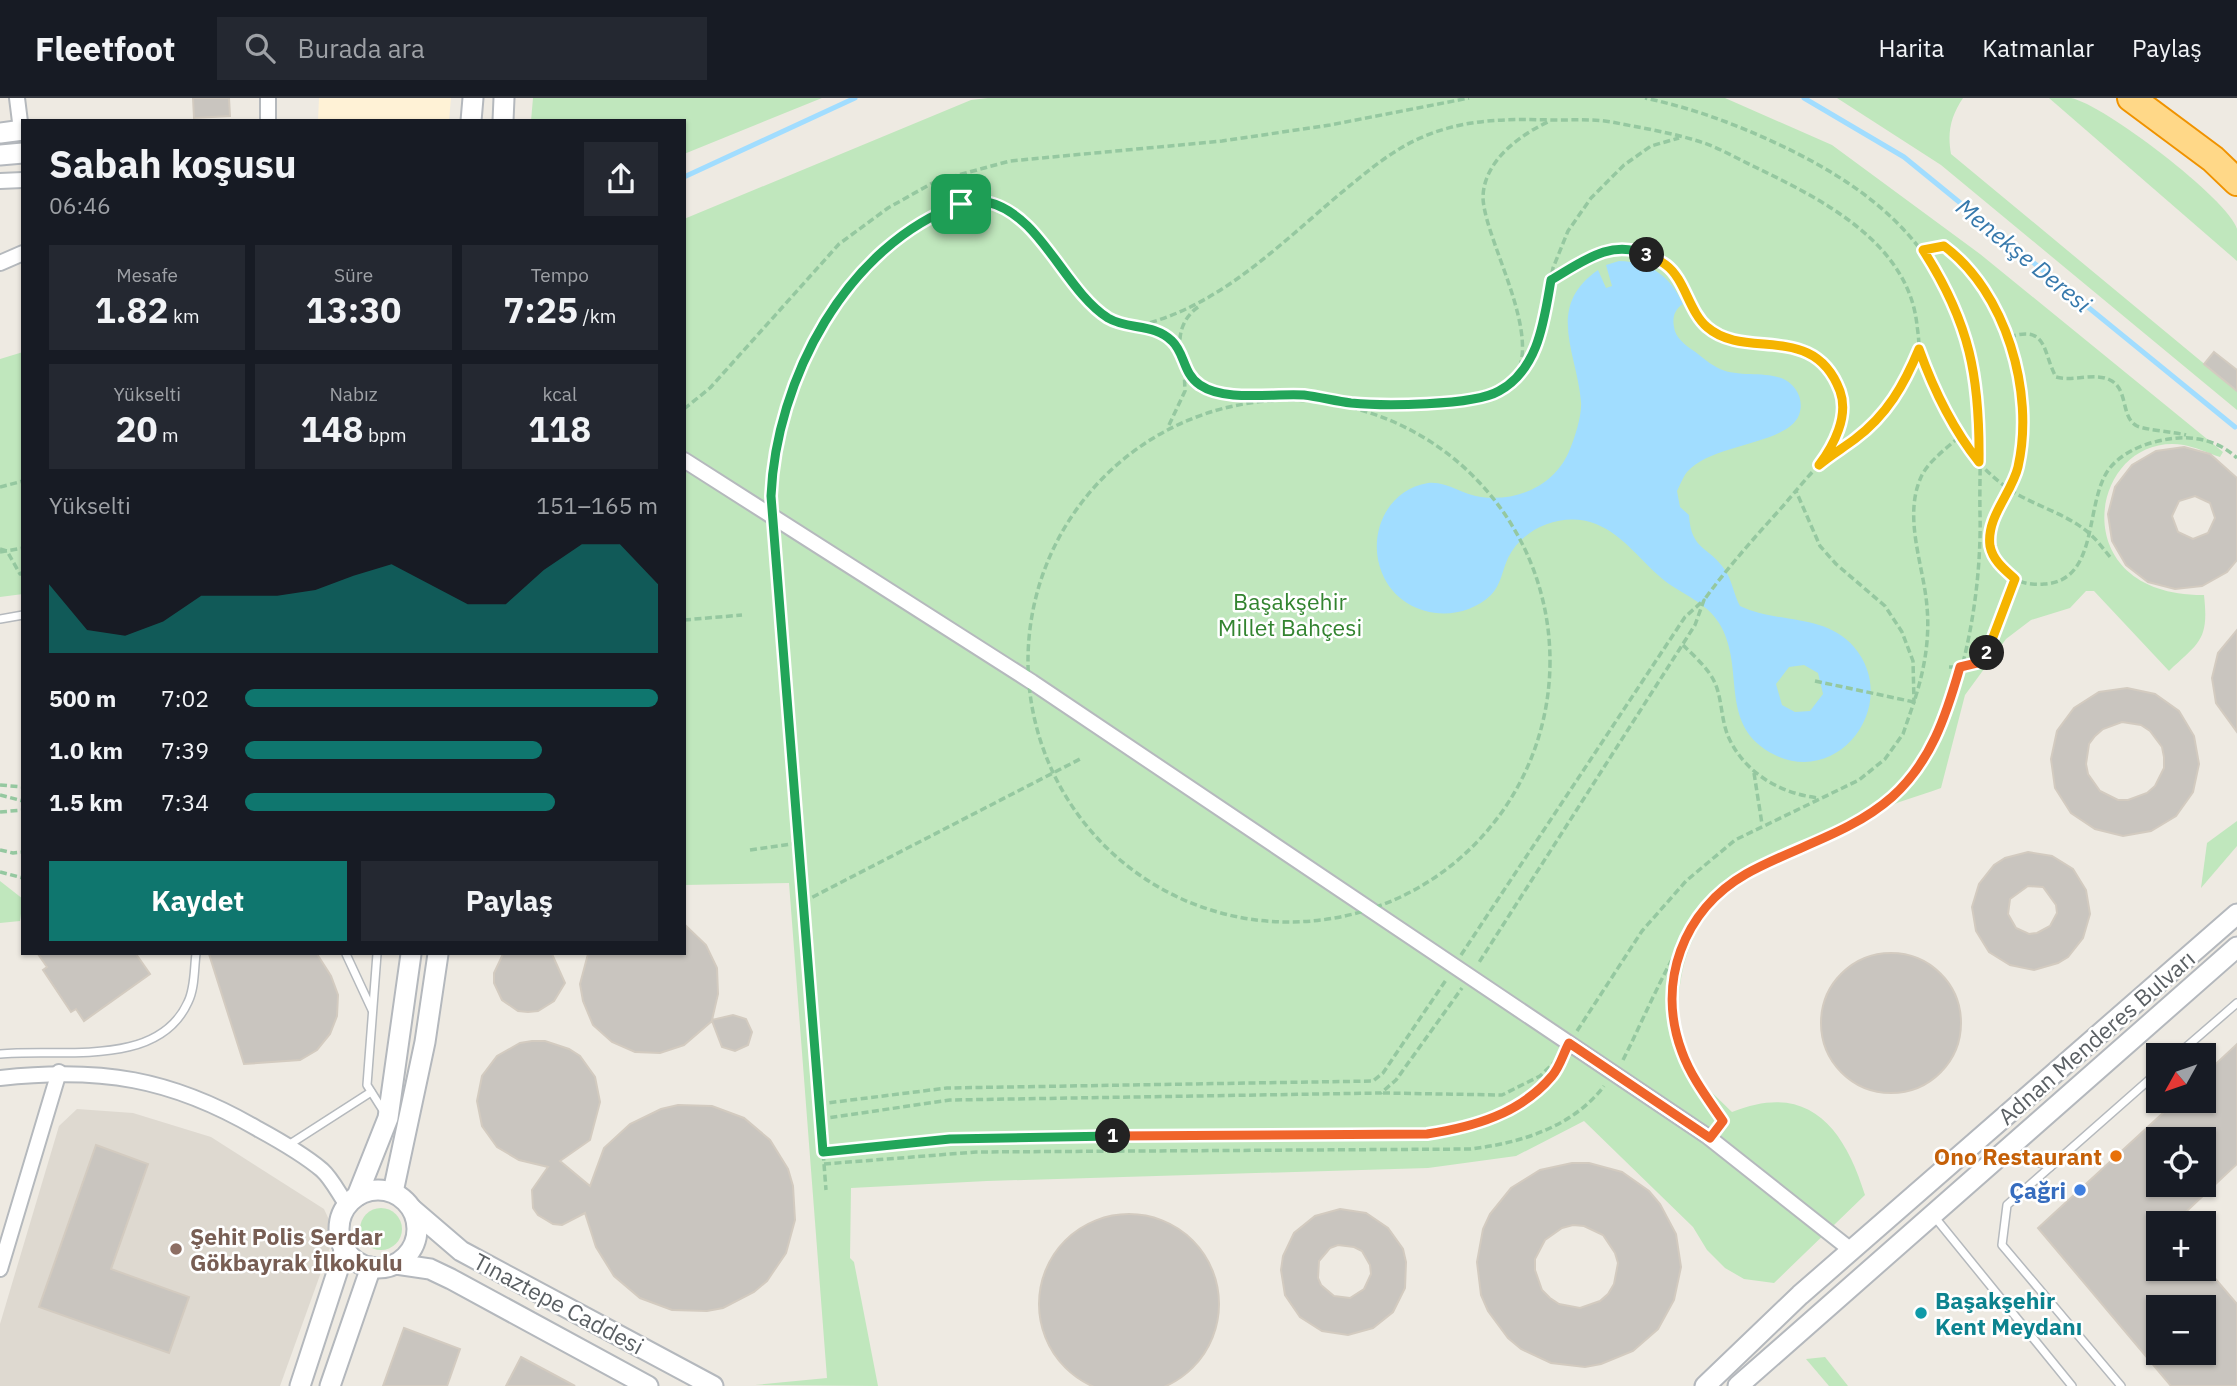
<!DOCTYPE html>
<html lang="tr">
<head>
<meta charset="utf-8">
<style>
  body { margin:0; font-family:"IBM Plex Sans",sans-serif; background:#242831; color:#f1f3f6; height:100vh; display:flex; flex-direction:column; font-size:26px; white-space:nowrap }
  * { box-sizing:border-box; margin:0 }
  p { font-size:23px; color:#9ea1a6 }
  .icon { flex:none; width:38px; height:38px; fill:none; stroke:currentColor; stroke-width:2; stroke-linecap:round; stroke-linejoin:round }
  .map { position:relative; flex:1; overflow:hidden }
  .panel { position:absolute; left:21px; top:21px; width:665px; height:836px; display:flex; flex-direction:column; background:#171b24; border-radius:0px; box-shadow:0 2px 5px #0004 }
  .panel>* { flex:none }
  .needle { width:46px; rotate:230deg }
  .buttons { position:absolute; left:2146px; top:945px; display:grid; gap:14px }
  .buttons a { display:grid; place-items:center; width:70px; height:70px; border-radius:0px; background:#171b24; box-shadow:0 2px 5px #0004; font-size:35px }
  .pin { position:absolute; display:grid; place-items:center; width:60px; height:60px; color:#fff; margin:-30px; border-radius:14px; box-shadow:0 4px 10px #0006 }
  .km { position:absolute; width:35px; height:35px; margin:-18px; border-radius:50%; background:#222; color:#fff; font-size:19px; line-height:35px; text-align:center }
  .round { display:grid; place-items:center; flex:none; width:74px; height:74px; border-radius:0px; background:#242831 }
  .headline { display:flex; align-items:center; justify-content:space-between; height:119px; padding:0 28px }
  h1 { font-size:38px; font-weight:700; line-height:52px }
  .stats { display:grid; grid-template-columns:repeat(3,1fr); gap:10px; height:119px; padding:7px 28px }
  .stats div { display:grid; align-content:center; border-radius:0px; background:#242831; text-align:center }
  .stats b { font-size:35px; font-weight:700 }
  .stats small { font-size:19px; font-weight:400 }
  .stats p { font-size:19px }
  .chart { height:196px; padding:14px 28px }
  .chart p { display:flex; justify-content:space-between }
  .chart svg { width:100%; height:126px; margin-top:7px; fill:#0f766e; opacity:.7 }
  .action { display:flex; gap:14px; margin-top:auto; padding:14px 28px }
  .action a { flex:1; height:80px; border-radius:0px; background:#0f766e; color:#fff; font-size:28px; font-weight:700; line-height:80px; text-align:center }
  .action a+a { background:#242831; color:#f1f3f6 }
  ul { padding:0 28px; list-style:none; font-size:23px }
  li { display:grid; grid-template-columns:112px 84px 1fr; align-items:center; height:52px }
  li i { height:18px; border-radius:9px; background:#0f766e }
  header { display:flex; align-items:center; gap:42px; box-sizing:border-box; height:98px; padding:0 35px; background:#171b24; border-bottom:2px solid #363941 }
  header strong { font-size:33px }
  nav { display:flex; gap:38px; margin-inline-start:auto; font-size:24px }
  .search { width:490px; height:63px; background:#242831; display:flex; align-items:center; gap:18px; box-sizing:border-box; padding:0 24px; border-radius:0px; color:#9ea1a6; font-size:26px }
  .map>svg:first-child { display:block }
  .commercial { fill:#fff2d6 }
  .education { fill:#ded9d0 }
  .green { fill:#c0e7bd }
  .water { fill:#a1ddff; fill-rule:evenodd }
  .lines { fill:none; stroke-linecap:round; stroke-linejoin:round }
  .stream { stroke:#a1ddff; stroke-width:5 }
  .building { fill:#c9c5bf; stroke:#d3cbc0; stroke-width:2; fill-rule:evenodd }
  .lane-casing { stroke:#b5b9bd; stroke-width:10 }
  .street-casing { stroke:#b5b9bd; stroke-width:18 }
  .secondary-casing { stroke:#b4b8bd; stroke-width:23 }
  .highway-casing { stroke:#f09300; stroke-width:30 }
  .path { stroke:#95c8a0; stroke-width:3.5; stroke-dasharray:7 3.5; stroke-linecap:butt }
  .lane { stroke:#fff; stroke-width:7 }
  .street { stroke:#fff; stroke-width:14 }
  .secondary { stroke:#fff; stroke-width:19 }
  .highway { stroke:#ffd888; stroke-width:26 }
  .split-1-casing { stroke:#fff; stroke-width:14 }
  .split-2-casing { stroke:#fff; stroke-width:14 }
  .split-3-casing { stroke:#fff; stroke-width:14 }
  .split-4-casing { stroke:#fff; stroke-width:14 }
  .split-1 { stroke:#22a559; stroke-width:9 }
  .split-2 { stroke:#f0652b; stroke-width:9 }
  .split-3 { stroke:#f5b400; stroke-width:9 }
  .split-4 { stroke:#22a559; stroke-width:9 }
  .food-dot { fill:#e8710a; stroke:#fff; stroke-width:2.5 }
  .shop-dot { fill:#3f7fe0; stroke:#fff; stroke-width:2.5 }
  .education-dot { fill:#8d6e63; stroke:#fff; stroke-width:2.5 }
  .culture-dot { fill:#0f9aa8; stroke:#fff; stroke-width:2.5 }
  .labels { text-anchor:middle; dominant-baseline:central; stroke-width:5; stroke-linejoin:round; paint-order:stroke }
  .park-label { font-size:23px; fill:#338430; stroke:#fff }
  .street-label { font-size:23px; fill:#5a5f63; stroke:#fff }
  .food-label { font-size:23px; font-weight:bold; fill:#c56008; stroke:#fff; text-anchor:end }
  .shop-label { font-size:23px; font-weight:bold; fill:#366cbe; stroke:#fff; text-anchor:end }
  .education-label { font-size:23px; font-weight:bold; fill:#785e54; stroke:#fff; text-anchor:start }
  .culture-label { font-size:23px; font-weight:bold; fill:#0d838f; stroke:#fff; text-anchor:start }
  .water-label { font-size:24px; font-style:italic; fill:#3779ac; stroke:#fff }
</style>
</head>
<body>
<header>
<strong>Fleetfoot</strong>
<div class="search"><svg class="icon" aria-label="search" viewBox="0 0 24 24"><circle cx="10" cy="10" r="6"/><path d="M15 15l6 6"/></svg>Burada ara</div>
<nav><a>Harita</a><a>Katmanlar</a><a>Paylaş</a></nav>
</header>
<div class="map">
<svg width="2237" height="1288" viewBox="0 0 2237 1288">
  <rect width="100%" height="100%" fill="#eeeae2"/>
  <polygon class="commercial" points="319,0 451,0 449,23 318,23"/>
  <polygon class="education" points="77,1011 133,1015 211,1039 324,1111 331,1126 333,1141 280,1288 0,1288 0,1226 59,1028"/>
  <g class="green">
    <polygon points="533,0 822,0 684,56 684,23 531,23"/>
    <path d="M988 0H1725L1832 47 1980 156 2223 354 2220 359C2208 355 2195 349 2184 347 2090 332 2059 498 2204 497 2209 542 2200 544 2169 573L2094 493H2086L2070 510 2031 522 2006 541 1965 597 1941 690C1919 698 1896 704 1876 714 1858 722 1842 735 1825 743 1801 754 1772 760 1751 774 1689 815 1663 891 1689 961 1696 982 1717 999 1732 1014 1808 983 1844 1029 1865 1097L1774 1185 1744 1181 1725 1170 1707 1152 1693 1129 1584 1023 1516 1058 1428 1070 987 1083 851 1090 850 1160 854 1164 878 1288 755 1287 827 1280 789 785 684 787V121L971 2Z"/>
    <path d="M1837 0H1963C1951 18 1947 34 1951 56L2237 293V312L1941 67Z"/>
    <path d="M2049 0C2056 0 2064 0 2071 0 2103 6 2228 101 2237 131 2237 140 2237 154 2237 163Z"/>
    <polygon points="23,254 23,496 0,499 0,261"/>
    <polygon points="2237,723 2237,748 2201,790 2207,745"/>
    <polygon points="0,783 23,801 20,823 0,825"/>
    <circle cx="381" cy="1131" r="21"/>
    <polygon points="1825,1259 1848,1288 1829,1288 1806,1261"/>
  </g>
  <path class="water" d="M1619 163C1651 164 1670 178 1683 206 1675 211 1672 219 1674 229 1675 239 1685 247 1694 253 1702 259 1711 267 1720 271 1742 281 1775 270 1792 287 1800 295 1803 306 1799 317 1787 347 1712 345 1687 374 1683 379 1680 387 1677 393L1680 409 1689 417C1691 453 1709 448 1725 472 1732 482 1734 497 1740 508 1777 526 1825 515 1854 549 1901 604 1841 689 1775 657 1716 628 1747 570 1719 525 1707 505 1682 496 1665 483 1641 464 1625 438 1596 426 1564 413 1523 429 1508 460 1502 473 1501 487 1491 497 1457 529 1399 518 1382 475 1367 439 1385 392 1428 385 1447 383 1463 397 1481 399 1518 404 1556 387 1570 351 1575 339 1582 317 1581 304 1577 254 1545 209 1598 172L1606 190 1612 188 1606 167ZM1804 567 1818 575 1823 596 1810 613 1795 614 1782 607 1776 586 1789 569Z"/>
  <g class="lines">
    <g class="stream">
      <polyline points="1804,0 1904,59 2235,329"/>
      <polyline points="684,79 855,0"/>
    </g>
  </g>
  <g class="building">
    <polygon points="193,0 229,0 230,18 194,20"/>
    <polygon points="2214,254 2237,272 2237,293 2204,266"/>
    <path d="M2184 349 2210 356 2237 380V462L2227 474 2202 488 2175 491 2148 484 2126 467 2112 443 2108 416 2115 389 2132 367 2156 353ZM2195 398 2210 405 2215 420 2208 435 2193 441 2178 434 2172 418 2179 403Z"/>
    <polygon points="2237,532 2237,634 2216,605 2212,580 2218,555"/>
    <path d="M2127 590 2155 596 2179 613 2194 638 2199 666 2193 694 2176 718 2151 733 2123 738 2095 731 2071 715 2055 690 2051 661 2057 633 2074 610 2099 594ZM2122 624 2141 627 2150 633 2162 649 2164 659V670L2155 688 2147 695 2128 702H2118L2100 693 2088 676 2086 666 2089 646 2095 638 2103 631Z"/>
    <path d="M2028 754 2052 758 2073 771 2086 792 2090 816 2083 840 2068 859 2058 865 2034 872 2010 867 1989 854 1976 833 1972 809 1979 786 1994 767 2005 760ZM2028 788 2043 789 2056 807 2057 815 2050 828 2037 835 2029 836 2016 830 2008 816 2010 801Z"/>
    <polygon points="684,826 706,847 717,870 718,896 712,922 733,917 746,921 752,934 748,947 735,953 722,949 712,923 684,947 660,955 635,954 612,944 593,927 583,903 580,886 588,856 684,856"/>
    <circle cx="1891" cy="925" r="70"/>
    <polygon points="38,856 136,856 150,876 84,923 76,911 71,914 43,872 47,869"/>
    <polygon points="209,856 317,856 331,878 338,897 337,918 330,936 317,952 300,962 244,966"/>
    <polygon points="503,856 552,856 565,885 554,903 538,913 528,914 518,913 502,902 494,885 494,875"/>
    <polygon points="532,943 545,943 569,951 580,958 595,979 600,1004 590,1042 560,1063 590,1088 604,1050 630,1026 661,1011 678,1007 712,1008 744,1020 770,1042 788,1071 793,1088 795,1122 786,1155 767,1183 754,1194 723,1210 707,1213 672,1212 640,1200 614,1178 596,1149 585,1115 562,1127 553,1126 538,1117 533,1110 532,1092 548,1069 519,1062 497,1049 482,1028 477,1003 482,978 497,958 520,945"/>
    <path d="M2237 946V1066L2174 1125H2158V1171H2207L2237 1206V1288H2171L2038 1130 2176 1003H2203V978ZM2158 1041H2203V1087H2158ZM2158 1209H2203V1255H2158Z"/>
    <polygon points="96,1047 148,1066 111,1171 189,1199 169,1255 39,1209"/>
    <path d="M1572 1065H1589L1622 1074 1649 1093 1660 1106 1676 1136 1681 1169 1674 1202 1658 1231 1633 1253 1601 1266 1585 1269 1551 1265 1521 1251 1508 1240 1488 1213 1481 1197 1477 1164 1483 1131 1490 1116 1511 1090 1540 1072ZM1573 1127 1584 1128 1603 1137 1615 1155 1618 1165 1614 1186 1608 1196 1600 1203 1580 1210 1559 1206 1550 1200 1542 1192 1535 1172V1161L1545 1142 1562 1130Z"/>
    <path d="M1340 1111 1366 1115 1388 1130 1403 1151 1406 1164 1405 1190 1393 1214 1373 1230 1348 1237 1322 1233 1300 1219 1285 1197 1281 1172 1283 1158 1294 1135 1315 1118ZM1338 1147 1354 1149 1362 1153 1370 1167 1371 1176 1364 1191 1350 1200 1334 1198 1321 1187 1318 1180 1319 1163 1330 1150Z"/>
    <circle cx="1129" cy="1206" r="90"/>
    <polygon points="404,1230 460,1251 447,1288 383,1288"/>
    <polygon points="521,1259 575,1288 506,1288"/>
  </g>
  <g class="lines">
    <defs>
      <g id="lane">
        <polyline points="0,521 23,517"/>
        <polyline points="346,856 372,912"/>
        <polyline points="377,856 367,987 384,1014"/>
        <path d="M0 956C60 950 158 971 188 904 195 890 194 871 196 856"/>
        <polyline points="2177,957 2237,905"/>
        <polyline points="287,1048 371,994"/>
        <polyline points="2009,1052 2050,1069"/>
        <polyline points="1933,1117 2072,1288"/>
        <polyline points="2121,1288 2002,1147 2007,1107 2158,974"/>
      </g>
      <g id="street">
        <polyline points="17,0 21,32"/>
        <polyline points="268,23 268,0"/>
        <polyline points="0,83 23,82"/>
        <polyline points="0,165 23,155"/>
        <polyline points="684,362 1032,584 1707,1038 1851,1152"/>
        <path d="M0 980C100 969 171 980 258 1031 280 1043 303 1056 322 1072 332 1081 339 1096 347 1107"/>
        <polyline points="0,1171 59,974"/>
      </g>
      <g id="secondary">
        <polyline points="471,23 473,0"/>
        <polyline points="503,23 504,0"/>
        <polyline points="0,35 23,32"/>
        <polyline points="0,57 23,55"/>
        <circle cx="378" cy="1131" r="39"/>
        <polyline points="393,1094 425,944 438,856"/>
        <polyline points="357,1098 388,1020 411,856"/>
        <polyline points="412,1111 461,1153 713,1288"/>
        <polyline points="396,1166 430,1171 451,1181 648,1288"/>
        <polyline points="300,1288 345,1150"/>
        <polyline points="330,1288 371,1169"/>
        <polyline points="1705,1288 1800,1197 2237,816"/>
        <polyline points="1738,1288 2237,849"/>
      </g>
      <polyline id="highway" points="2131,0 2213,61 2237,84"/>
    </defs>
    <use href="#lane" class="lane-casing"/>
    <use href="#street" class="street-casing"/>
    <use href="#secondary" class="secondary-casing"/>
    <use href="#highway" class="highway-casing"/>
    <g class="path">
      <path d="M1923 152 1944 147C2009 196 2032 290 2018 367 2014 389 1995 408 1991 430 1987 450 1997 469 2014 480 2023 486 2034 487 2044 486 2100 483 2084 405 2109 371 2123 353 2148 344 2169 341 2194 337 2219 343 2237 360"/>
      <path d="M1551 182C1589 160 1625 133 1667 167 1676 175 1683 192 1690 203 1699 218 1708 234 1725 241 1745 249 1777 242 1799 251 1846 269 1853 324 1824 361"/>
      <path d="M1198 209C1165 233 1181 281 1214 294 1223 298 1236 296 1247 296"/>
      <path d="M1139 229C1158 231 1172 239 1179 256"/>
      <path d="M2009 239C2048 227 2042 253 2056 279 2074 284 2094 274 2110 282 2129 291 2120 319 2137 328 2146 332 2174 334 2186 337"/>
      <path d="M1920 253C1937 304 1963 360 2009 391 2034 408 2068 416 2090 436 2098 443 2104 452 2111 460"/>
      <polyline points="1519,273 1536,252 1553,170 1568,133 1591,100 1624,67 1651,48 1679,40"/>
      <circle cx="1289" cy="563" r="261"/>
      <path d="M1354 305C1395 305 1461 311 1498 293 1560 264 1485 148 1483 100 1483 63 1521 36 1550 23"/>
      <polyline points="684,311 710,290 839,146 888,110 936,83 1010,63 1222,43 1330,27 1469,0"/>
      <polyline points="1169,327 1185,293 1184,269"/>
      <polyline points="0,389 23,383"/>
      <path d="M771 399C772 288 836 172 934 117 1044 54 1066 247 1145 226 1225 205 1284 142 1347 90 1370 71 1397 49 1425 38 1468 20 1510 21 1555 22 1574 22 1593 21 1612 24 1641 30 1675 35 1704 45 1721 51 1738 61 1755 69 1821 101 1908 144 1917 227 1918 236 1920 246 1918 255 1910 288 1885 317 1859 338 1846 348 1832 355 1820 366 1807 379 1795 394 1783 408 1755 439 1728 469 1704 502"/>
      <polyline points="776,438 826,1092"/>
      <polyline points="0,451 7,453 20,476 23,475"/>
      <polyline points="0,454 23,450"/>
      <polyline points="684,522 742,517"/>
      <path d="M1683 547C1694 558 1709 571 1715 585 1722 601 1721 621 1728 638 1744 675 1781 696 1819 700"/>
      <path d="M1949 569C1996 571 2002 518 2016 481"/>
      <path d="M1815 583 1914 604C1924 573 1930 542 1927 509 1924 468 1902 418 1922 377 1930 362 1947 350 1959 339"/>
      <polyline points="1754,675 1762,726"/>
      <polyline points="0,687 23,689"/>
      <polyline points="0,697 23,703"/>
      <polyline points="0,714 23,712"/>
      <polyline points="0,752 13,755 23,754"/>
      <polyline points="750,752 798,745"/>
      <polyline points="0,774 23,780"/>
      <polyline points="803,804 1082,660"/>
      <polyline points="1461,857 1685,519 1704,502 1695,527 1478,866"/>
      <path d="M1676 859C1668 934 1681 962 1723 1023L1718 1029"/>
      <polyline points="1577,933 1642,833 1686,783 1735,742 1859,682 1885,661 1903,636 1914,604 1913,563 1902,534 1885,508 1836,466 1820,448 1796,393"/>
      <path d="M1623 962C1647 915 1682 826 1720 794 1781 742 1873 738 1921 666 1964 602 1982 493 1980 416 1979 367 1984 315 1973 267 1947 154 1881 95 1780 47 1736 26 1692 10 1645 0"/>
      <polyline points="1383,995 1502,997 1540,978 1562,957"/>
      <polyline points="819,1006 947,990 1373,983 1383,975 1446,882"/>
      <polyline points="820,1021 950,1002 1381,995 1396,982 1462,890"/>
      <path d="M823 1054 950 1041 1427 1036C1470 1030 1546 1009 1561 961"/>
      <path d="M824 1066 976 1054 1471 1051C1520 1045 1573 1029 1604 988"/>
    </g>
    <use href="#lane" class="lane"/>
    <use href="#street" class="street"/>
    <use href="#secondary" class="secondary"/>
    <use href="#highway" class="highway"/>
  </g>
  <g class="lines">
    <defs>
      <path id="split-1" d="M961 106C846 147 776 282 771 398L823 1054 950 1041 1113 1038"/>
      <path id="split-2" d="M1113 1038 1427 1036C1473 1029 1520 1016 1552 978 1560 969 1563 956 1569 945L1710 1040 1723 1023C1708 1001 1691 979 1682 954 1656 885 1683 812 1746 776 1794 749 1850 736 1892 699 1931 664 1946 618 1960 569L1977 565 1987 555"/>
      <path id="split-3" d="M1647 157C1653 160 1661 163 1666 167 1685 181 1689 214 1707 229 1746 263 1814 223 1840 293 1849 318 1834 347 1819 367 1831 357 1843 350 1855 341 1887 317 1904 287 1919 251 1934 293 1952 330 1979 364 1980 279 1970 225 1923 152L1944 148C2006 194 2035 294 2018 369 2012 395 1986 419 1990 448 1993 463 2005 472 2015 481L1987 555"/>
      <path id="split-4" d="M961 106C969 105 979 102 987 104 1041 116 1064 192 1108 220 1128 232 1154 225 1172 243 1185 255 1183 276 1200 287 1225 304 1273 295 1304 297 1320 299 1335 303 1351 305 1382 308 1473 308 1499 293 1539 271 1544 222 1551 182 1582 164 1611 140 1647 157"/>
    </defs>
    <use href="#split-1" class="split-1-casing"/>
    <use href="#split-2" class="split-2-casing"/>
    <use href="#split-3" class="split-3-casing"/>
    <use href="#split-4" class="split-4-casing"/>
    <use href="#split-1" class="split-1"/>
    <use href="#split-2" class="split-2"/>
    <use href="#split-3" class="split-3"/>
    <use href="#split-4" class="split-4"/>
  </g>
  <circle class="food-dot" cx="2116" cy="1058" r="7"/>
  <circle class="shop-dot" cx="2080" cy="1092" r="7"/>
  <circle class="education-dot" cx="176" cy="1151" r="7"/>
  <circle class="culture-dot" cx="1921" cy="1215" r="7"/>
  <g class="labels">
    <g class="park-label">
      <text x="1290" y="503">Başakşehir<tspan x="1290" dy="26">Millet Bahçesi</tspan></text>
    </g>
    <g class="street-label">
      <text transform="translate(2096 939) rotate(-41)">Adnan Menderes Bulvarı</text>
      <text transform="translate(559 1205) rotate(28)">Tınaztepe Caddesi</text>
    </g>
    <g class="food-label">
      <text x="2102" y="1058">Ono Restaurant</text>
    </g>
    <g class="shop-label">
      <text x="2066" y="1092">Çağri</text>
    </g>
    <g class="education-label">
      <text x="190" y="1138">Şehit Polis Serdar<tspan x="190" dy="26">Gökbayrak İlkokulu</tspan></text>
    </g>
    <g class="culture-label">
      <text x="1935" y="1202">Başakşehir<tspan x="1935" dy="26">Kent Meydanı</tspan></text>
    </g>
    <g class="water-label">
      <text transform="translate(2024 157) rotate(39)">Menekşe Deresi</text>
    </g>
  </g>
</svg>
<div class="buttons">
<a><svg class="needle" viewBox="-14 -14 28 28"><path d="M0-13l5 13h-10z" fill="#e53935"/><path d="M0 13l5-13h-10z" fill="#9ea1a6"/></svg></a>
<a><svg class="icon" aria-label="locate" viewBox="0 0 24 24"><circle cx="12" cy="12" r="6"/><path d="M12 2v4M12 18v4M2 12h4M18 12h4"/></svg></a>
<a>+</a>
<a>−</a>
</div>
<div class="pin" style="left:961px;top:106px;background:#1e9e55"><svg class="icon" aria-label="arrive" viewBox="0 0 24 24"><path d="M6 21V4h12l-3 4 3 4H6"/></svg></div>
<b class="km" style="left:1113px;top:1038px">1</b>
<b class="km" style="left:1987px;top:555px">2</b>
<b class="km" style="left:1647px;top:157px">3</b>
<section class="panel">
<div class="headline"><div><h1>Sabah koşusu</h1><p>06:46</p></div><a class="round"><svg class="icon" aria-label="share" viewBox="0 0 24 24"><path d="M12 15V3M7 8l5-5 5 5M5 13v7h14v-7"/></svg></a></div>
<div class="stats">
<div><p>Mesafe</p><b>1.82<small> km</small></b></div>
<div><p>Süre</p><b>13:30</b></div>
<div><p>Tempo</p><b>7:25<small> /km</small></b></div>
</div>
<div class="stats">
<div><p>Yükselti</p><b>20<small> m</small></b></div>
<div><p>Nabız</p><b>148<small> bpm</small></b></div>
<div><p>kcal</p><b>118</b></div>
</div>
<div class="chart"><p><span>Yükselti</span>151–165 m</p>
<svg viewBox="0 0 160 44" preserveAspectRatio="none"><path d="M0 44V20L10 36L20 38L30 33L40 24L50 24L60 24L70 22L80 17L90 13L100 20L110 27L120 27L130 15L140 6L150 6L160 20V44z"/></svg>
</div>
<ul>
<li><b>500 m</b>7:02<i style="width:100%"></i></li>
<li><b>1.0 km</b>7:39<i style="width:72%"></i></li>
<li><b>1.5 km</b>7:34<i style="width:75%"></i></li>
</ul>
<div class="action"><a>Kaydet</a><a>Paylaş</a></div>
</section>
</div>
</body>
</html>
